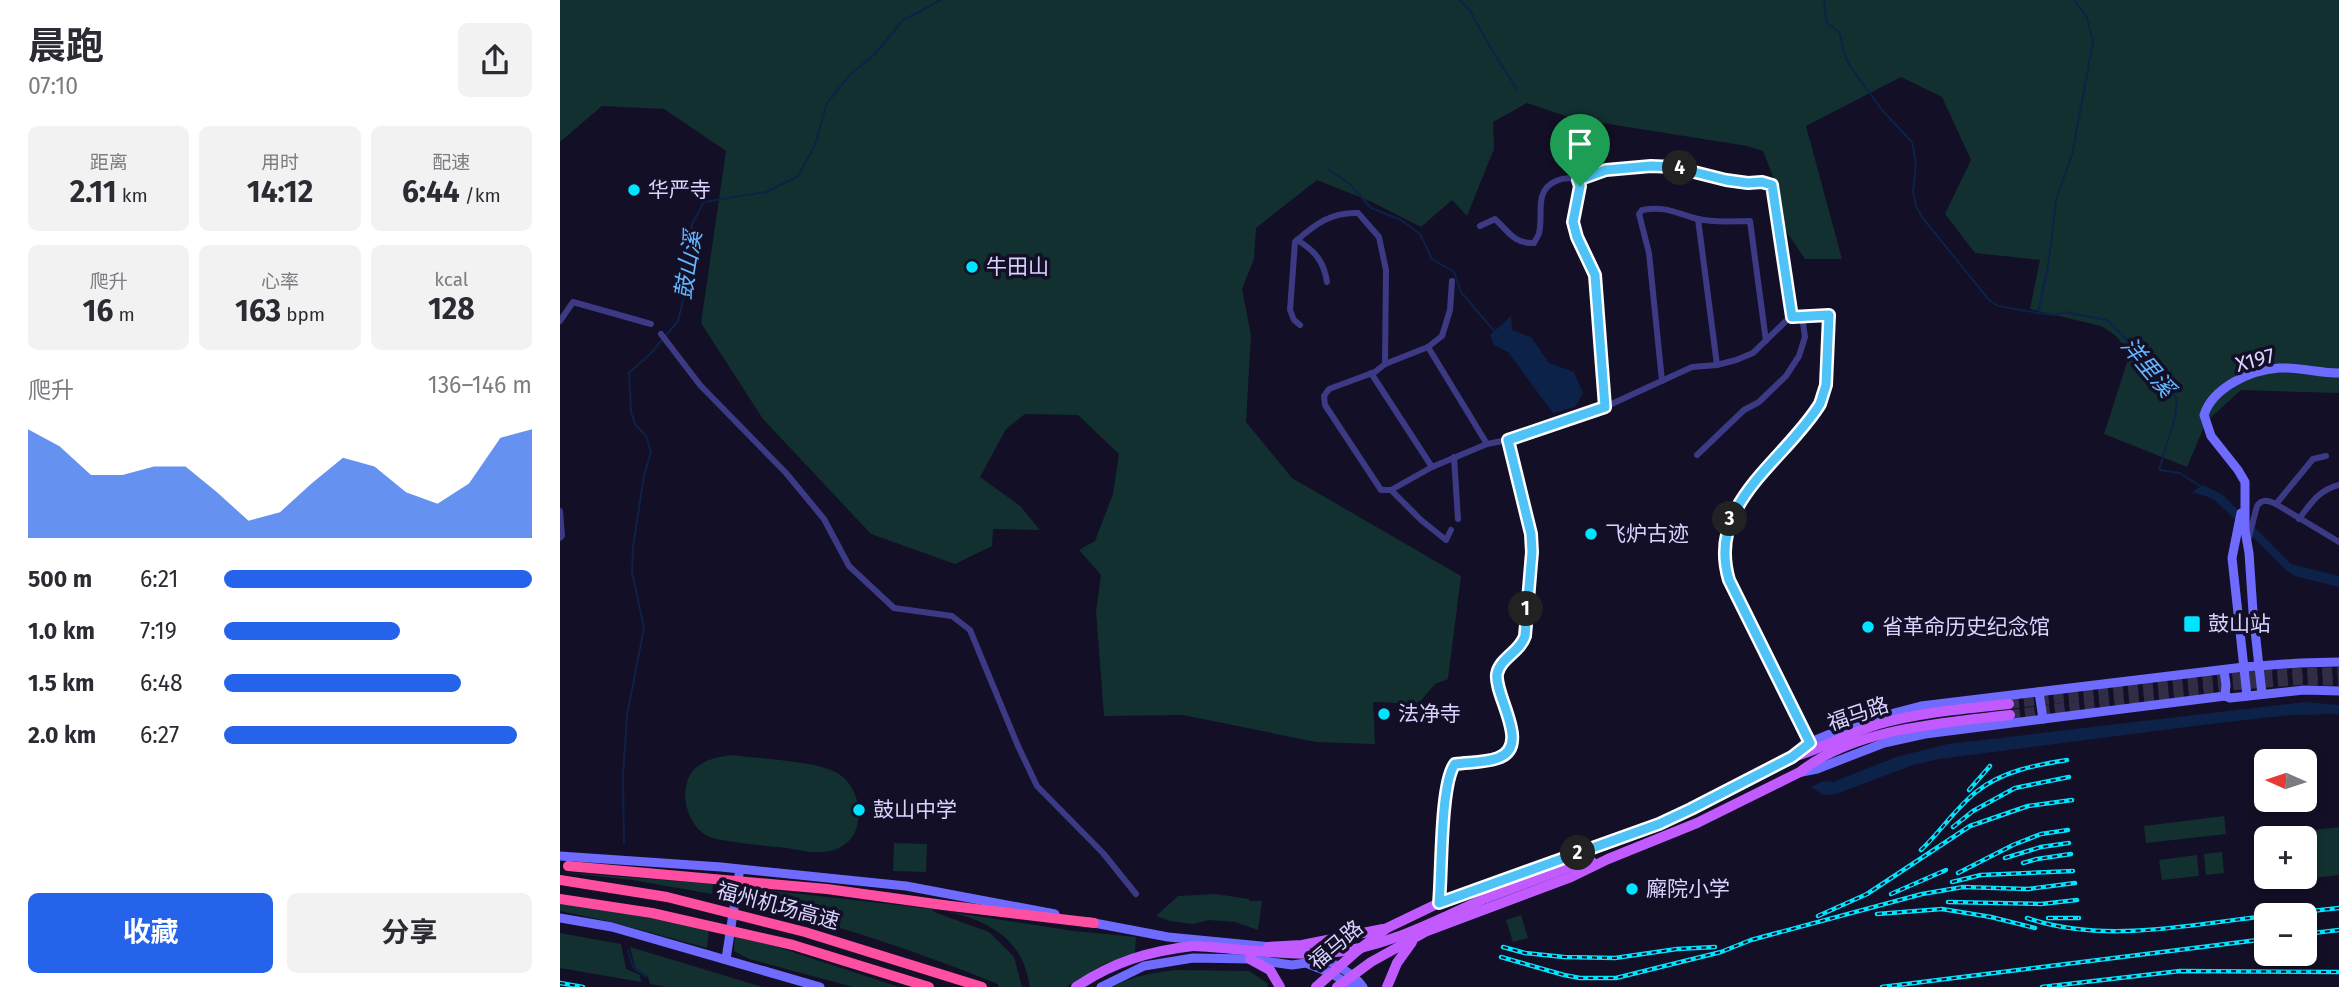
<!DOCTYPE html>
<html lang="zh">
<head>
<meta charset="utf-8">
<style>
  body { margin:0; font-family:"Fira Sans","Noto Sans SC",sans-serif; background:#f2f2f3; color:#2b2b33; height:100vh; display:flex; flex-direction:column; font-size:26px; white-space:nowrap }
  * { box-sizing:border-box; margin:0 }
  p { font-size:23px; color:#7c7c81 }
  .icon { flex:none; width:38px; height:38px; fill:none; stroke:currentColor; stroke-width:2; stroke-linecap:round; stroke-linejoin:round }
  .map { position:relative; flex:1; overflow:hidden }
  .side { display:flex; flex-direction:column; background:#fff; width:560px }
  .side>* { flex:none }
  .needle { width:46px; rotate:273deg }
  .buttons { position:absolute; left:1694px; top:749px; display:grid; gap:14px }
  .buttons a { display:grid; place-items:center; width:63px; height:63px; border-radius:10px; background:#fff; box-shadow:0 4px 10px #0003; font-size:35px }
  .pin { position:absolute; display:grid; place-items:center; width:60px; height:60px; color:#fff; margin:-72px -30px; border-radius:50% 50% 50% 0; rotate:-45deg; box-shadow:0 0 7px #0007 }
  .pin .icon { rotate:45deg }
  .km { position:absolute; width:35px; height:35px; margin:-18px; border-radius:50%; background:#222; color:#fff; font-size:19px; line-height:35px; text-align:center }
  .round { display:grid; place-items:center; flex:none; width:74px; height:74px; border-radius:10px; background:#f2f2f3 }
  .summary { display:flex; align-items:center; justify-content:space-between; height:119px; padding:0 28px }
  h1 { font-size:38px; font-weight:700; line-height:52px }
  .figures { display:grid; grid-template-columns:repeat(3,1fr); gap:10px; height:119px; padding:7px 28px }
  .figures div { display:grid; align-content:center; border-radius:10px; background:#f2f2f3; text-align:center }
  .figures b { font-size:30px; font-weight:700 }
  .figures small { font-size:19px; font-weight:400 }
  .figures p { font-size:19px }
  .chart { height:196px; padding:14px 28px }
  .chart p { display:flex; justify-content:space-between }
  .chart svg { width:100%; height:126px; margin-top:7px; fill:#2563eb; opacity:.7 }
  .button { display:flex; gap:14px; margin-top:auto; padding:14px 28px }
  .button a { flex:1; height:80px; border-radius:10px; background:#2563eb; color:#fff; font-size:28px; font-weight:700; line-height:80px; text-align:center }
  .button a+a { background:#f2f2f3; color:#2b2b33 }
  ul { padding:0 28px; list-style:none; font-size:23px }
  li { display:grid; grid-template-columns:112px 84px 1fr; align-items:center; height:52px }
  li i { height:18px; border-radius:9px; background:#2563eb }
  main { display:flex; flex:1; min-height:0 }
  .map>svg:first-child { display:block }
  .green { fill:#12302f }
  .water { fill:#0c2248 }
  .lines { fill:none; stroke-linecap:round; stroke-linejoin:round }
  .stream { stroke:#0c2248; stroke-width:2 }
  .primary-tunnel { stroke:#312d47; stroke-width:10; stroke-dasharray:10 5; stroke-linecap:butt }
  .minor { stroke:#3d3a85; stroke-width:6 }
  .secondary { stroke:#6f6bff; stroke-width:9 }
  .primary { stroke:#c25bff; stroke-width:10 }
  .motorway { stroke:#ff4fa3; stroke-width:10 }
  .rail-casing { stroke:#00e5ff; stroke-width:4.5 }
  .rail { stroke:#130f26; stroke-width:2; stroke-dasharray:5; stroke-linecap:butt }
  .secondary-bridge { stroke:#6f6bff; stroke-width:9 }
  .primary-bridge { stroke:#c25bff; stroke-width:10 }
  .motorway-bridge { stroke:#ff4fa3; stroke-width:10 }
  .route-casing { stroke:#fff; stroke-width:14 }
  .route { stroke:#4fc3f7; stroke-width:9 }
  .poi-dot { fill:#00e5ff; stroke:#130f26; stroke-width:2.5 }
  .labels { text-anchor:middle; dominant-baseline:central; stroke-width:7; stroke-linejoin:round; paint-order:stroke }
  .poi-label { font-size:21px; fill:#d9d4ff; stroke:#130f26; text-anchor:start }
  .street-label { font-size:21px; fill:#d9d4ff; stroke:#130f26 }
  .water-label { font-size:23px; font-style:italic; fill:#62b6ff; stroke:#130f26 }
</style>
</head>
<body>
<main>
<section class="side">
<div class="summary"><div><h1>晨跑</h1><p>07:10</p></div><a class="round"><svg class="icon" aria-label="share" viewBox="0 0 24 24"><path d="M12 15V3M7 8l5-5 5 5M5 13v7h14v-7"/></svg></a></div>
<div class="figures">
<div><p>距离</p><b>2.11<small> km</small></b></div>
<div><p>用时</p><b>14:12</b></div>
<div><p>配速</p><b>6:44<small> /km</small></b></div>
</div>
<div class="figures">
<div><p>爬升</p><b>16<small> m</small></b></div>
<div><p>心率</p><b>163<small> bpm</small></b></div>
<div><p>kcal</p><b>128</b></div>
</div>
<div class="chart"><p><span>爬升</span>136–146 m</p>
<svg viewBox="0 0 160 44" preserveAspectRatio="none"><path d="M0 44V6L10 12L20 22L30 22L40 19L50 19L60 28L70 38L80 35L90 25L100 16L110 19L120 28L130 32L140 25L150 9L160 6V44z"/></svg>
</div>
<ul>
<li><b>500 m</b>6:21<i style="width:100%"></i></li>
<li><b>1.0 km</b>7:19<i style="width:57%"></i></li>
<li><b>1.5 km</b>6:48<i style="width:77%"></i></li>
<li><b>2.0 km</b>6:27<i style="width:95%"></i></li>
</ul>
<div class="button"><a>收藏</a><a>分享</a></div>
</section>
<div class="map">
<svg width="1779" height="987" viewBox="0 0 1779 987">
  <rect width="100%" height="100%" fill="#130f26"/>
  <g class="green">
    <polygon points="0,0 1779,0 1779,393 1681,390 1646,422 1627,467 1544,434 1570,353 1555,335 1541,326 1470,309 1480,260 1415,253 1385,214 1411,160 1382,97 1341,77 1246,126 1282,259 1245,259 1224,228 1217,187 1203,151 1187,146 1011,118 967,103 933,122 934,149 907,216 892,200 861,227 812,202 757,180 696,228 694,259 682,289 691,335 686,422 732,478 901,576 888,679 875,684 858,704 813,702 815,744 756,742 623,715 544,716 536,611 541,575 519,550 535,541 553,494 559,454 518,415 465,414 446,429 420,477 460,506 480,530 433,529 432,546 395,564 311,534 203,419 141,323 166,151 104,109 42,106 0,142"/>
    <path d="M172 755C200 759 254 760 277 773 303 787 308 835 279 848 262 856 245 851 227 848 210 846 159 842 148 836 128 826 119 795 130 775 139 760 157 757 172 755Z"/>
    <polygon points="1664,816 1666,834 1586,843 1584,826"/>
    <polygon points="1779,827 1779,875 1726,881 1725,877 1745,877 1745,838 1721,838 1720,834"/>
    <polygon points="334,843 367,844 366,872 333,871"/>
    <polygon points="1662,852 1664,873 1646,875 1644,854"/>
    <polygon points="1637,855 1639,876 1602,880 1599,860"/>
    <polygon points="0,872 153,884 152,894 72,880"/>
    <path d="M181 887 372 909 374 912 429 932 454 957 462 987H438V984C353 950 268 922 179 900Z"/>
    <polygon points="656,894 689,899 689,901 702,901 698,930 675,922 649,920 633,924 610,921 596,916 618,896"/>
    <polygon points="0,902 149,928 147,948 52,922 0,911"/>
    <path d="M384 911 514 931 576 937 575 954 544 964 506 987H470C468 978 466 968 462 960 448 930 415 917 384 911Z"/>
    <polygon points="961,915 968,938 953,942 946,920"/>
    <polygon points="0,933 61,944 66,969 80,975 81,982 0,968"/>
    <polygon points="175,933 339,987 293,987 189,959 174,951"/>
    <polygon points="70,947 196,985 203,987 107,987 90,984 88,977 75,967"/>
    <path d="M615 970 689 971 708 984 707 987H552C573 976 592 973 615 970Z"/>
  </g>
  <g class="water">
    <polygon points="951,316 952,330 971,337 989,363 1014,372 1023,393 1015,407 993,413 948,352 934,345 930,335"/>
    <polygon points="1643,485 1663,495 1731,564 1779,576 1779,587 1735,576 1727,571 1657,502 1648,497 1632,492"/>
    <polygon points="1745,702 1779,705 1779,714 1730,715 1642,725 1379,759 1353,765 1276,794 1263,795 1251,787 1263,781 1273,782 1336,757 1388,744"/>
  </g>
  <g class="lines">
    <g class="stream">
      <polyline points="900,0 910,11 933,52 957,89"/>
      <polyline points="1264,0 1267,23 1279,32 1286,58 1292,69 1322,110 1352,142 1356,164 1353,192 1356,206 1362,217 1429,300 1438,306 1478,313"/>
      <polyline points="1514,0 1527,17 1533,42 1512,155 1496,200 1488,267 1478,313 1494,315 1504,312 1547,320 1571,344 1586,370 1601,377 1609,385 1617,400 1615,417 1599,470 1620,473 1643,488"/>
      <polyline points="768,169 790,184 811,208 841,220 860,234 872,259 894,272 901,292 934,331"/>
      <polyline points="64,844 63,776 67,715 84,628 72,572 73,547 84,476 91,452 86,436 75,424 71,412 69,373 91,353 118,321 130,270 132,224 144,202 206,192 238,176 255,145 267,103 289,76 316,53 342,21 381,0"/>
      <polyline points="68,950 73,967 86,977"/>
    </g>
    <g class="primary-tunnel">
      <polyline points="1449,704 1706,674 1779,672"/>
      <polyline points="1450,715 1675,685 1741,680 1779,681"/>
    </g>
    <g class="minor">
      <path d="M1018 180C1047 167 1084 163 1115 167 1134 169 1151 177 1169 181 1184 183 1198 181 1212 185L1232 317"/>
      <polyline points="1138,219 1157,365"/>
      <path d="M920 226 935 219C948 231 954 244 974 243 974 242 979 235 979 233 984 215 973 191 996 181 1003 178 1010 177 1018 180L1020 186 1013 222 1017 237 1035 275 1045 407"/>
      <path d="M737 240C754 250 764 261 767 282"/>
      <path d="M892 281 890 310 882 336 868 347 825 364 815 372 769 389 764 396 765 405 821 490H831L872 467 927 444 948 440 1045 407 1132 367 1157 365 1176 360 1193 353 1229 318 1269 315 1266 385 1260 404C1224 461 1145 503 1169 580L1250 743"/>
      <polyline points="0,321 13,302 91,324"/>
      <path d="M740 325 734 320 730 310 735 242C755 224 771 212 798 213L819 237 826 270 825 364"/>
      <polyline points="101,334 140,385 226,473 264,519 289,566 334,608 392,616 410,630 458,746 477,786 543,853 576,894"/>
      <polyline points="868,347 927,444"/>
      <polyline points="811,373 872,467"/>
      <path d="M1102 381 1089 253 1079 214 1082 210C1108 206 1114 213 1138 219 1155 223 1173 221 1190 221L1206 341"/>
      <polyline points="1137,455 1184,410 1199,402 1226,376 1239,356 1245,337 1242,316"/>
      <polyline points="894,457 898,519"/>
      <polyline points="831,490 861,520 886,540 891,530"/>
      <polyline points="1716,504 1753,459 1766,456"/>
      <polyline points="0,511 2,536 0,538"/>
      <path d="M1739 519C1751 503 1759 490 1779 485"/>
      <path d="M1689 537 1697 506C1703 498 1709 501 1716 504L1779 542"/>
      <path d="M879 903 886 794 889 772 895 764C909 762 924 763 938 758 972 746 934 696 937 674 940 658 960 652 965 636L972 552 971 534 948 440"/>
    </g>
    <g class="secondary">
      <polyline points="1681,513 1672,558 1687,696"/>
      <polyline points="1664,670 1666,685 1665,696"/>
      <polyline points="1479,692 1483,719"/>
      <path d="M1702 694 1693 612 1689 553 1685 530V482L1678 470 1651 436 1644 415C1653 387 1691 370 1719 368 1739 367 1759 373 1779 373"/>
      <polyline points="1244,745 1296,723 1361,706 1684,667 1740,663 1779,662"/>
      <polyline points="1242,772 1257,769 1324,743 1365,734 1665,696 1670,698 1744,690 1779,691"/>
      <polyline points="0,856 161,867 346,886 495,914"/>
      <polyline points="0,918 52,927 260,987"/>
      <polyline points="529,922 608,937 712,947"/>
      <path d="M750 955C768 960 792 971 803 987"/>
      <polyline points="166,959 179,875"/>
      <polyline points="541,987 584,966 633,958 690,959 732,965 746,963 771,973 793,987"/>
    </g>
    <g class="primary">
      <polyline points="926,898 1007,868 1032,862"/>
      <polyline points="708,947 742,945 823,929"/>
      <polyline points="690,959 710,970 720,987"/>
      <path d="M516 987C553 962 589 951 633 946"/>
      <path d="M756 987 797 951 827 928 879 903 1099 824 1131 809 1232 757C1262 749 1289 733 1319 724 1361 712 1405 709 1449 704"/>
      <path d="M777 987 811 962 867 931 1011 877 1048 859 1137 823 1240 772C1295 728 1383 723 1450 715"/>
      <polyline points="827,987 837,963 852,942"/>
    </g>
    <polyline class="motorway" points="383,905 534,923"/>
    <defs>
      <g id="rail">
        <polyline points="1409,790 1430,766"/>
        <polyline points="1393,827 1413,811 1455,788 1509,777"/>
        <path d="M1361 850C1380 832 1395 809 1416 792 1442 771 1476 765 1507 760"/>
        <polyline points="1445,858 1481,847 1509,843"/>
        <polyline points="1463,863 1477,859 1511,854"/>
        <polyline points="1398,873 1453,845 1481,834 1508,830"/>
        <polyline points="1392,882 1421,875 1513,871"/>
        <polyline points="1331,894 1386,870"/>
        <polyline points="1388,902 1481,904 1517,900"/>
        <polyline points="1317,914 1382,909 1431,917 1475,928"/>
        <polyline points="1715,915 1779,908"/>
        <polyline points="1258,916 1307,894 1410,826 1468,806 1512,800"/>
        <path d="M1467 918C1544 944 1627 925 1706 916"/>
        <polyline points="1488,918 1519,918"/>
        <polyline points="1745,934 1779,930"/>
        <polyline points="943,947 965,953 1004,957 1055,958 1117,949 1155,947"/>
        <polyline points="941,957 1004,975 1020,978 1056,978 1161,952 1191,940 1362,894 1403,887 1468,889 1515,883"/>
        <polyline points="0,983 23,987"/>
        <polyline points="1322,987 1706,939"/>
        <polyline points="1482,987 1620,971 1779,972"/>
      </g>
    </defs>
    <use href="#rail" class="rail-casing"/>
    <use href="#rail" class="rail"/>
    <polyline class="secondary-bridge" points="1232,757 1244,745"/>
    <path class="primary-bridge" d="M633 946C678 948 723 956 768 953 824 949 876 920 926 898"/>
    <g class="motorway-bridge">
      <polyline points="8,866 267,889 383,905"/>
      <polyline points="0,880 107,897 245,932 422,987"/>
      <polyline points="0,899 92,913 233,945 369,987"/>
    </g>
  </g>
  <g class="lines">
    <defs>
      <path id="route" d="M1091 166 1114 167 1166 180 1188 183 1202 182 1212 185 1232 317 1269 315 1266 385 1260 404C1224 462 1146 503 1169 580L1250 743 1232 757 1131 809 1099 824 879 903C882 875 880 783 895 764 909 762 924 763 938 758 972 746 934 696 937 674 940 658 960 652 965 636L972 552 971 534 948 440 1045 407 1035 275 1017 237 1013 222 1020 186 1018 180 1046 170Z"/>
    </defs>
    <use href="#route" class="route-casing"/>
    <use href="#route" class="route"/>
  </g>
  <g class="poi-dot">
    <circle cx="74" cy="190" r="7"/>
    <circle cx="412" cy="267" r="7"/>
    <circle cx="1031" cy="534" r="7"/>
    <rect x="1623" y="615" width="18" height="18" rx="3.5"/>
    <circle cx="1308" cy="627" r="7"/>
    <circle cx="824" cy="714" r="7"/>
    <circle cx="299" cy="810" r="7"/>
    <circle cx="1072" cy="889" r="7"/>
  </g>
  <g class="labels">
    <g class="poi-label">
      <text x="88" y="190">华严寺</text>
      <text x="426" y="267">牛田山</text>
      <text x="1045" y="534">飞炉古迹</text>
      <text x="1648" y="624">鼓山站</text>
      <text x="1322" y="627">省革命历史纪念馆</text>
      <text x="838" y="714">法净寺</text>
      <text x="313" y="810">鼓山中学</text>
      <text x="1086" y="889">廨院小学</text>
    </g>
    <g class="street-label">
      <text transform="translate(1695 360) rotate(-15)">X197</text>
      <text transform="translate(1298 714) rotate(-19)">福马路</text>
      <text transform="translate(218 906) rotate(15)">福州机场高速</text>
      <text transform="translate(776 945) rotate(-40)">福马路</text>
    </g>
    <g class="water-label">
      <text transform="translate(128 265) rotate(-81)">鼓山溪</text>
      <text transform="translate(1588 367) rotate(50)">洋里溪</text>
    </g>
  </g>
</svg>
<div class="buttons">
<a><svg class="needle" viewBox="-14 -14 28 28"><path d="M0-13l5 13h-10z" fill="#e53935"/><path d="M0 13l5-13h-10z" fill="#7c7c81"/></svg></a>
<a>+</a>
<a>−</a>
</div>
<div class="pin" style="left:1020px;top:186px;background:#1e9e55"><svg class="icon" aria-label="arrive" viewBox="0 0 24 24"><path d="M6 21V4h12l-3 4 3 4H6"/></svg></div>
<b class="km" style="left:966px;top:609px">1</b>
<b class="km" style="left:1018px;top:853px">2</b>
<b class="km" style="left:1170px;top:519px">3</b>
<b class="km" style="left:1120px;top:168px">4</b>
</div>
</main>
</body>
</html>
